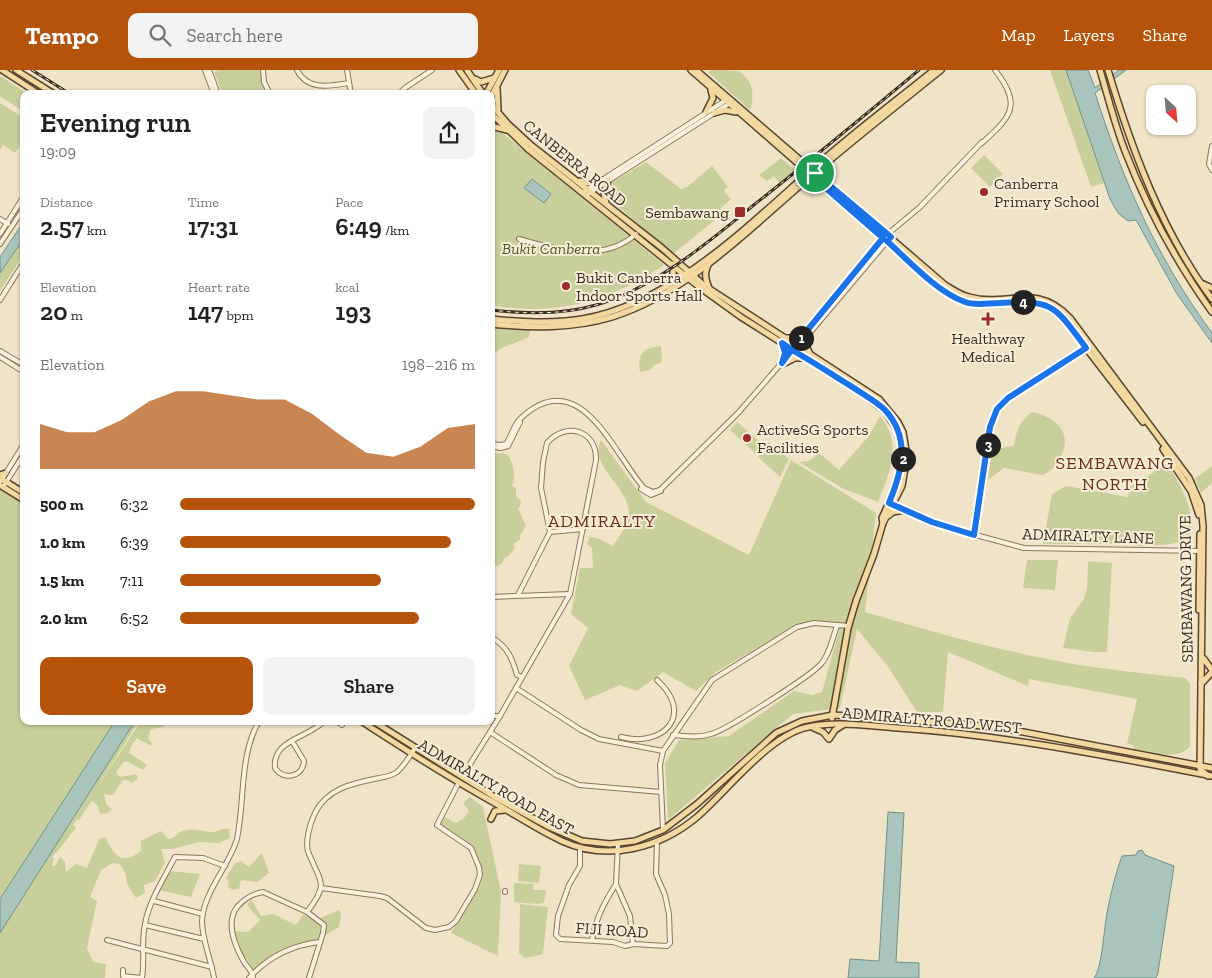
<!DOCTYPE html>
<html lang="en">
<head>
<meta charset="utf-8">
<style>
  body { margin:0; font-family:"Zilla Slab",serif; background:#f2f2f2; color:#202124; height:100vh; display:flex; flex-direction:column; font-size:19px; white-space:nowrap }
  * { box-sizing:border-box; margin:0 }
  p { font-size:16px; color:#757577 }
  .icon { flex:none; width:28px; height:28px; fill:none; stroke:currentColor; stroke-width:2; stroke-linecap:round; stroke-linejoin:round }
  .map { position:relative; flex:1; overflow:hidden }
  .panel { position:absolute; left:20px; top:20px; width:475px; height:635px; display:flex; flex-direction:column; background:#fff; border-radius:10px; box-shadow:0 1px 4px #0004 }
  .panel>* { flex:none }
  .needle { width:32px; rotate:154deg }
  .tools { position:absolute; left:1146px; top:15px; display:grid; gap:10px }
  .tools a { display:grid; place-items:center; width:50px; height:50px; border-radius:10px; background:#fff; box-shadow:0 1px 4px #0004; font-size:25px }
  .pin { position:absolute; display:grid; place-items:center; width:42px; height:42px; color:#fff; margin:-21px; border:2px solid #fff; border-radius:50%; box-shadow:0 1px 5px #0007 }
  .km { position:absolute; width:25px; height:25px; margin:-12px; border-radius:50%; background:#222; color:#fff; font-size:14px; line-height:25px; text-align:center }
  .round { display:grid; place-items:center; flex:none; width:52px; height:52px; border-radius:10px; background:#f2f2f2 }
  .headline { display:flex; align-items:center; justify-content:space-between; height:85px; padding:0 20px }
  h1 { font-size:28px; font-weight:600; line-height:38px }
  .figures { display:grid; grid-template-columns:repeat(3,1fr); gap:8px; height:85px; padding:5px 20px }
  .figures div { display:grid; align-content:center }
  .figures b { font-size:25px; font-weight:600 }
  .figures small { font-size:14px; font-weight:400 }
  .figures p { font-size:14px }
  .chart { height:140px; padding:10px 20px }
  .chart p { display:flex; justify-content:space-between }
  .chart svg { width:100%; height:90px; margin-top:5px; fill:#b45309; opacity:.7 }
  .primary-button { display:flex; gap:10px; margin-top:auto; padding:10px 20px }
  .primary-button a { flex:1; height:58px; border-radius:10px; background:#b45309; color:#fff; font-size:20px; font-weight:600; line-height:58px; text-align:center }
  .primary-button a+a { background:#f2f2f2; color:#202124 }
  ul { padding:0 20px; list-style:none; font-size:16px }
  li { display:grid; grid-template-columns:80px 60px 1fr; align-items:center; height:38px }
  li i { height:12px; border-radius:6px; background:#b45309 }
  header { display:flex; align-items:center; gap:30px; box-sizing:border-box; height:70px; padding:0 25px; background:#b45309; color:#fff }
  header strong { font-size:24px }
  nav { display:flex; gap:28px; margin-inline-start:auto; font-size:18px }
  .search { width:350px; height:45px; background:#f2f2f2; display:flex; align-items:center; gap:12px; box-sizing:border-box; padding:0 18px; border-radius:10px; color:#757577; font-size:19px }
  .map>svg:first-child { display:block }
  .green { fill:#c9cf9b }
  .water { fill:#a9c4bc; stroke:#6f938a }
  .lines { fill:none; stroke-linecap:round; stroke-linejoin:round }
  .minor-casing { stroke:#8d765c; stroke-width:6 }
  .major-casing { stroke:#5b4430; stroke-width:8 }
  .minor { stroke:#faf1dc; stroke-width:4 }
  .major { stroke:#f3d9a0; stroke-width:5 }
  .rail-casing { stroke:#3d2e20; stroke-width:3 }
  .rail { stroke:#f7eed8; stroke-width:1; stroke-dasharray:4; stroke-linecap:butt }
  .route-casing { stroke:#fff; stroke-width:10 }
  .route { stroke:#1a73e8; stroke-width:6 }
  .poi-dot { fill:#9e2a2b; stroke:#f7eed8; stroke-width:2 }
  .labels { text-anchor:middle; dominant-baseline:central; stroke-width:4; stroke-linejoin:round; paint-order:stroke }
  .street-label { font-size:16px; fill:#3d2e20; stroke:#f7eed8 }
  .poi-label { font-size:16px; fill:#3d2e20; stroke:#f7eed8; text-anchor:start }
  .park-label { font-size:16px; font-style:italic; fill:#4d5a26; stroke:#f7eed8 }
  .neighbourhood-label { font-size:18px; letter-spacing:1px; fill:#6b2e1e; stroke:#f7eed8 }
</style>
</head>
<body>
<header>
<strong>Tempo</strong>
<div class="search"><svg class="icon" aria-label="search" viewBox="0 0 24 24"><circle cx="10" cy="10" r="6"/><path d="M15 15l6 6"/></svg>Search here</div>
<nav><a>Map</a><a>Layers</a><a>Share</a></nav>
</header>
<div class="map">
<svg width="1212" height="908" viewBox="0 0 1212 908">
  <rect width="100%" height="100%" fill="#f0e4c8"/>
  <g class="green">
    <polygon points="219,0 261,0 262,13 267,24 223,24 214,2"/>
    <path d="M712 0C720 0 730 0 737 1 753 7 755 26 750 40L708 2Z"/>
    <polygon points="1050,0 1066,0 1104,113 1091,117"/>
    <polygon points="0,6 28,24 24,24 24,42 0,26"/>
    <polygon points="0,33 24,48 24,70 15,83 3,75 0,80"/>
    <path d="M491 61 504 64 664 195C611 231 555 247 491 235Z"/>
    <polygon points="984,85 1003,104 990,117 971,98"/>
    <polygon points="781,88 797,102 781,115 774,106 767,111 759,105"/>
    <polygon points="646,92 681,119 687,117 712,96 728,117 724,121 731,129 712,146 715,150 673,184 606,126 609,114"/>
    <polygon points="24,159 24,184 0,221 0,197"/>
    <polygon points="491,256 530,260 529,267 500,279 491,285"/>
    <path d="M661 276 662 292 654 295 650 300 640 302C637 283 643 278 661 276Z"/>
    <path d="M1032 342C1056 347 1073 362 1061 387 1056 396 1052 401 1042 405L1004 398 988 410 993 371 1001 378 1014 376C1016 362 1020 350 1032 342Z"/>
    <path d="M880 346C903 373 890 403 878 432L842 418 799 392 809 391 819 383 839 400 869 366Z"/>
    <polygon points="737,352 765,376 757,385 730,360"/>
    <path d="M601 370 646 432 749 485 791 390 876 443 865 542C927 560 989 578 1053 590 1097 599 1141 603 1185 608L1190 613V676C1178 692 1151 682 1134 680L1133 675 1127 674 1137 629 1029 609 1028 616 948 582 943 642H917L887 595 857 559 840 638 793 644 668 750 665 693 679 670 729 666 794 621 812 625 822 622 841 553H799L716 602 696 621 663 602 637 621 620 615 585 630 569 596 588 558 571 544 580 498H593L592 478 587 474 590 467 597 468 613 476C618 468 626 458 628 448 635 419 587 398 601 370Z"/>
    <polygon points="769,372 789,389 780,407 758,387"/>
    <path d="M503 383 508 385C514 396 516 404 512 416L516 418V426L521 431 520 437 518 438 526 456 520 465V470L513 474 515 478 509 486 504 488 503 492 498 496 491 495V384Z"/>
    <path d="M1167 394C1181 414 1197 443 1189 468L1172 474 1141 476 1120 474H1043L1052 424 1066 416 1128 427 1130 417Z"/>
    <polygon points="1212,396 1212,413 1201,423 1194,409"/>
    <polygon points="0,419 24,434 24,651 115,651 0,829"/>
    <polygon points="1027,490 1058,490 1055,520 1023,518"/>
    <polygon points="1088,491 1112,493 1107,582 1094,582 1063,578 1070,548 1084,529 1087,519"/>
    <path d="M127 651H139L92 725 141 651H159L164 655 163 657 151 659 148 669 152 673 151 676 137 668 131 676 129 683 147 695 143 700 126 691 123 692 116 703 120 707 136 704 138 708 132 713 127 710H123L113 725 104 724 106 734 112 739 108 743 100 744 98 736 93 731 91 732 79 750 77 749 73 755 76 758C68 767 60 780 52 787L54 789 52 796H55L60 787 65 792 66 802 76 794 87 798 99 769 105 767C114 785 121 796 141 781V771L161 761 168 769C175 769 178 761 186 760 195 758 205 762 214 762 220 761 222 758 229 759L230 768 219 773 198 772 173 779H161L165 793 155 811 144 815 145 823 136 828 127 814 126 805 120 794 113 793 101 800 90 827 97 831 87 878 93 892 106 894 105 908H0V847Z"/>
    <polygon points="470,727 483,737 501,822 498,886 451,863 480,814 483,805 480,791 472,776 437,753 442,746 456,753 464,748 469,741 463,733"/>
    <polygon points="262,783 269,803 257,812 241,810 239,819 233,820 228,817 229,812 226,808 235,793 241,791 249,797"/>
    <polygon points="519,794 541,796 539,813 518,811"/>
    <polygon points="168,801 200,804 191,827 159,820"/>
    <polygon points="514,813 534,814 533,820 546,820 544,833 536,834 532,828 535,834 514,832"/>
    <polygon points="251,829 261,846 273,844 296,855 303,845 316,850 339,840 341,844 339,857 317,870 302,872 288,877 271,886 254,900 242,883 234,861 248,862 260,850 247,835"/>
    <polygon points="520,834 548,837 543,884 525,888 519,883"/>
  </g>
  <g class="water">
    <path d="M1066 0H1088L1095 18 1119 0H1126L1095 23C1124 113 1156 186 1212 263V273L1177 224 1136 150 1128 151 1118 143 1110 129Z"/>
    <polygon points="532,109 551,124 544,133 524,118"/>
    <polygon points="24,151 24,168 0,203 0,187"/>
    <polygon points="115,651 135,651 0,863 0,829"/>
    <polygon points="888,742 904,743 896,892 919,893 919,908 848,908 850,889 879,891"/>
    <path d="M1142 780 1145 785 1174 796 1158 903 1156 908H1094C1102 899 1104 858 1107 843 1111 823 1115 805 1122 786L1136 785 1138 781Z"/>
  </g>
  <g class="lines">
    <defs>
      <g id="minor">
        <polyline points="205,0 214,24"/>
        <polyline points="209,0 218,24"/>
        <polyline points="263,0 264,12 270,24"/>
        <path d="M297 0C308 21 329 16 349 13"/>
        <polyline points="347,0 351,24"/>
        <polyline points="399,24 405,18 432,0"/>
        <path d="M982 73C1012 46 1022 35 995 0"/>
        <polyline points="1212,76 1209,94 1212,100"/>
        <polyline points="585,121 726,30"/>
        <polyline points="589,123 730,33"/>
        <polyline points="0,149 8,154"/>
        <polyline points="0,164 24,126"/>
        <path d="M519 169C556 180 604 193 636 164"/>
        <polyline points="0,174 24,138"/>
        <polyline points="0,230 24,192"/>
        <polyline points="0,281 24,295"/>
        <polyline points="0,287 24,302"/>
        <polyline points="787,290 889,169"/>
        <path d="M491 374 500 375 506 374C512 366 513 355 521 348 580 293 613 383 644 418L653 422 660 420 738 343 779 296 883 168 920 137 982 72"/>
        <polyline points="495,377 501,378 508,376 520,352"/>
        <polyline points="1,411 24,374"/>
        <polyline points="5,414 24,384"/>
        <polyline points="641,419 651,425 661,421"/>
        <polyline points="891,434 950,458 1024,478 1201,481"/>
        <polyline points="550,462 583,459"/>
        <polyline points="974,465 991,357 997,339 1008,328 1088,276"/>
        <polyline points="491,527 570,524"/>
        <path d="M491 567C508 577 512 588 517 605L522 607"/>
        <polyline points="516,618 581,660 599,669 663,681"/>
        <polyline points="491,646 500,646"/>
        <polyline points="337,651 342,655"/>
        <polyline points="490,662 556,705 579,715 661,722"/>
        <path d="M673 665C686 666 699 668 711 664 725 661 812 605 821 594 830 584 832 569 837 556"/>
        <path d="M621 667C664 678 695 644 657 610"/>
        <path d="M292 671 304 691C303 707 283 711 275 698 272 669 309 668 324 651"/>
        <path d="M462 707 500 646 570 524 596 390C597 360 566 351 547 373L543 392 541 418 550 462 518 525"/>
        <polyline points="663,760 660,695 663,681 712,610 797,557 814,553 849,556"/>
        <polyline points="618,773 616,814 630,846 633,874"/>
        <polyline points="580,778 580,796 569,815 558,846 556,865 560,869 613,872 625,876 633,874 667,876 670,873 669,844 665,825 656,804 657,772"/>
        <polyline points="321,818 380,826 387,828 426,858 435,860 449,857 456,851 475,819 480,805 479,797 471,778 437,755 458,714"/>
        <polyline points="505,821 505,822"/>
        <polyline points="154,831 203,844"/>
        <path d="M307 842C329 814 321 813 309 784 304 774 310 753 315 743 327 718 354 713 379 708 384 707 392 706 397 702 404 696 410 686 415 678"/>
        <polyline points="145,855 204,869"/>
        <polyline points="107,870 212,897"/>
        <path d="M592 870C596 848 604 833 616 814"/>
        <polyline points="123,900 123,906 142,908"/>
        <path d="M142 908C145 890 141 872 145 854 149 831 164 808 175 787L203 788 225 796"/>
        <path d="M214 908C211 889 202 870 202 851 203 823 229 796 237 769 245 731 239 686 259 651"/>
        <path d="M249 908C268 887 292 875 320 872"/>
        <path d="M253 908C253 901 247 897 244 892 235 876 225 853 237 837 245 828 252 824 263 822L307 842 324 855 323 863 309 908"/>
      </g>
      <g id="major">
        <polyline points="2,0 39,24"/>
        <polyline points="16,0 54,24"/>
        <polyline points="459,0 476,24"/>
        <polyline points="467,0 483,24"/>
        <path d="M691 0 942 219 959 229 975 234C1003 233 1034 226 1059 243L1143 352"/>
        <path d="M696 0 945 215C952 219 960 225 969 227 1008 238 1035 211 1070 248L1189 408 1201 435 1203 456 1200 699 1208 706"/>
        <path d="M1100 0C1108 27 1115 55 1125 81 1147 138 1177 193 1212 242"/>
        <path d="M1108 0C1132 80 1162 162 1212 229"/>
        <polyline points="475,9 481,12 494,8"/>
        <polyline points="497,18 498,39"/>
        <polyline points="486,24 499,0"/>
        <polyline points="491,27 505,0"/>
        <polyline points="491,34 508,54 532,76 662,178 705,216 879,329 898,352 903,362 907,387 902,416 883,453 874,484 856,531 848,558 832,648"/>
        <polyline points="706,42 713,28 711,20"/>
        <polyline points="491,43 528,79 698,216 741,247 863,324 885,341 900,364 903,387 897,415 882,448 883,453"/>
        <polyline points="714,43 725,40 736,42"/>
        <polyline points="491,56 507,60"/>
        <polyline points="580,111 588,113 601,110"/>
        <polyline points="826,112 824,103 826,95"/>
        <polyline points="606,133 604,123 608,110"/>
        <polyline points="1203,214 1212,218"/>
        <polyline points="668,216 673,204 673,194"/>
        <path d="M709 218C705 208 704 203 709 193"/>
        <path d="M491 249C522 252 552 254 582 249 669 234 744 160 808 103 848 67 892 34 934 0"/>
        <path d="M491 254C532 258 572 259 612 247 687 223 745 163 803 113 848 74 895 37 941 0"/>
        <polyline points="807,267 806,276 810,284"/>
        <polyline points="785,268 797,268 805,262"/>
        <polyline points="782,293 785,283 783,274"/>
        <polyline points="785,293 795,288 806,288"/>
        <polyline points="1163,379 1191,421 1199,445"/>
        <polyline points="0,405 6,403"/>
        <polyline points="0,408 24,423"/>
        <polyline points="0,415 24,430"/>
        <polyline points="888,446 893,442 904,440"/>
        <polyline points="1199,540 1200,464"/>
        <polyline points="1204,589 1212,600"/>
        <polyline points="1201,614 1212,602"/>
        <path d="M361 651C404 679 448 707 493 732 516 745 538 760 562 771 608 792 660 778 697 747 727 721 766 669 804 658 834 650 867 656 898 658 1004 665 1108 686 1212 706"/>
        <polyline points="373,651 493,726 549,757 582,771 610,774 635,771 663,760 697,734 776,663 802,651 833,645 962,654 1002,658 1212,698"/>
        <polyline points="814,658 823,662 829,669 835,660 843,655"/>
        <polyline points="491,749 495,741 505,740"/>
      </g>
    </defs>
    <use href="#minor" class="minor-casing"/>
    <use href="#major" class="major-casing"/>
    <use href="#minor" class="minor"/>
    <use href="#major" class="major"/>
    <defs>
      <g id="rail">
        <polyline points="32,0 70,24"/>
        <path d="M491 240C526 244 562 245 596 235 653 219 710 171 755 134 811 90 865 45 919 0"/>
      </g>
    </defs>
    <use href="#rail" class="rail-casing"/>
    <use href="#rail" class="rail"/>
  </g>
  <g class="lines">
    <defs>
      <path id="route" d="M815 103 812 106 883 168 796 274 782 293 785 283 782 273 792 280C813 292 833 305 854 318 864 325 876 331 885 340 911 368 902 402 889 433L932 452 974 465 990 357 997 339 1008 328 1086 278C1054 235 1054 230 999 233 988 233 975 236 965 232 937 222 909 191 887 171L891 167 815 103"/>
    </defs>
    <use href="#route" class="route-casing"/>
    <use href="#route" class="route"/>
  </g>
  <g class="poi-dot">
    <circle cx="984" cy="122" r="5"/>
    <rect x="734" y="136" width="12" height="12" rx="2.5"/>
    <circle cx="566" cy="216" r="5"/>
    <path d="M985.5 241.5h5v5h5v5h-5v5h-5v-5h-5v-5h5z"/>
    <circle cx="747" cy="368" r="5"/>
  </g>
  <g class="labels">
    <g class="street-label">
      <text transform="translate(575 93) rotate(39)">CANBERRA ROAD</text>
      <text transform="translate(1088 466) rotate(2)">ADMIRALTY LANE</text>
      <text transform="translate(1186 519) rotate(-91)">SEMBAWANG DRIVE</text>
      <text transform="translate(932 650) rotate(5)">ADMIRALTY ROAD WEST</text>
      <text transform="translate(496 717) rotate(30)">ADMIRALTY ROAD EAST</text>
      <text transform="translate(612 860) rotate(4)">FIJI ROAD</text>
    </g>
    <g class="poi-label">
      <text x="994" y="113">Canberra<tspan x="994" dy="18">Primary School</tspan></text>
      <text x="729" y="142" text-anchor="end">Sembawang</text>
      <text x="576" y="207">Bukit Canberra<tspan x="576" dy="18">Indoor Sports Hall</tspan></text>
      <text x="988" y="268" text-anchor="middle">Healthway<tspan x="988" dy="18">Medical</tspan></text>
      <text x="757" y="359">ActiveSG Sports<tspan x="757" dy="18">Facilities</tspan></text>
    </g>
    <g class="park-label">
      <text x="551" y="178">Bukit Canberra</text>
    </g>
    <g class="neighbourhood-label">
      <text x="1115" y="393">SEMBAWANG<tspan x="1115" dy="21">NORTH</tspan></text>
      <text x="602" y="451">ADMIRALTY</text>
    </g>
  </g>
</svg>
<div class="tools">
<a><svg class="needle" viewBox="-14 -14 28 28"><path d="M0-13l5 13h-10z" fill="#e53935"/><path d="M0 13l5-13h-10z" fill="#757577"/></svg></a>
</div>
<div class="pin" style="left:815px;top:103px;background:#1e9e55"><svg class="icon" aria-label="arrive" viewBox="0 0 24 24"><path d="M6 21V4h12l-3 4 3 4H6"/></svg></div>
<b class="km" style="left:801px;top:268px">1</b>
<b class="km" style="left:903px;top:389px">2</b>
<b class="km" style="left:988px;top:375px">3</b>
<b class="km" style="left:1023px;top:232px">4</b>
<section class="panel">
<div class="headline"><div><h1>Evening run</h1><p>19:09</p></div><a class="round"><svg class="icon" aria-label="share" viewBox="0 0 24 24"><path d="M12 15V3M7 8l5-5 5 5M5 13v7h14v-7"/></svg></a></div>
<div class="figures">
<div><p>Distance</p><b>2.57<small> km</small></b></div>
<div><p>Time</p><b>17:31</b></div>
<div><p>Pace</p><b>6:49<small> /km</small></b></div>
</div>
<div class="figures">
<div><p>Elevation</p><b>20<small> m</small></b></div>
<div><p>Heart rate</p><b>147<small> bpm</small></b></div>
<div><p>kcal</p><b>193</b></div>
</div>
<div class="chart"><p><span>Elevation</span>198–216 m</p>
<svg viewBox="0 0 160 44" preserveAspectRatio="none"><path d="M0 44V22L10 26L20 26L30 20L40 11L50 6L60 6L70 8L80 10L90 10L100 17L110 27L120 36L130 38L140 33L150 24L160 22V44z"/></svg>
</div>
<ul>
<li><b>500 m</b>6:32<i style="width:100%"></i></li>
<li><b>1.0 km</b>6:39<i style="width:92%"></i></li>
<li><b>1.5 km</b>7:11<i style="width:68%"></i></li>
<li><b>2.0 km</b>6:52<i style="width:81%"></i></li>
</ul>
<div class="primary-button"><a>Save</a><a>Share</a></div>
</section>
</div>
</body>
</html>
